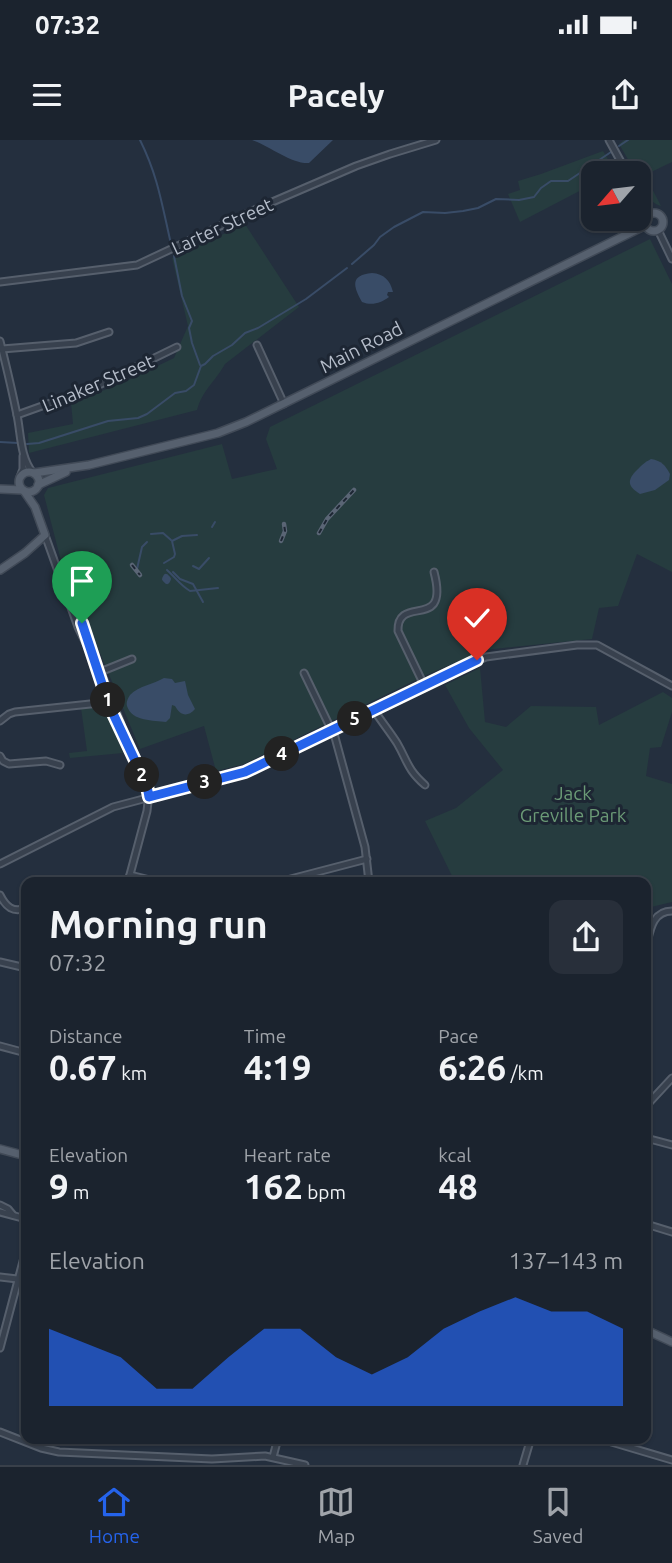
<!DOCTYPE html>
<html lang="en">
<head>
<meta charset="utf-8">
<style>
  body { margin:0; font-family:Ubuntu,sans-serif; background:#282f3a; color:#f1f3f6; height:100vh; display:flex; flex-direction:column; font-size:26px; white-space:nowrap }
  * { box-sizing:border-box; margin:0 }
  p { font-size:23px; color:#a0a4aa }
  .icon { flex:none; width:38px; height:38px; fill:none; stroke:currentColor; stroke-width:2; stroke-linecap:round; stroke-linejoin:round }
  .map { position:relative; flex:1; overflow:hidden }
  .panel { position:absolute; left:21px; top:737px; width:630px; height:567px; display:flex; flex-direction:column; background:#1b232e; border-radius:14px; box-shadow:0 2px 5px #0004,0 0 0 2px #39404a }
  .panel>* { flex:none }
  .needle { width:46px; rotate:242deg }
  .tools { position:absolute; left:581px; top:21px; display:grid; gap:14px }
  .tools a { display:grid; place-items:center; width:70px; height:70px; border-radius:14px; background:#1b232e; box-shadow:0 2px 5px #0004,0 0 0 2px #39404a; font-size:35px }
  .pin { position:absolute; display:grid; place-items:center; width:60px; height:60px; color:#fff; margin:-72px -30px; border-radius:50% 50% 50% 0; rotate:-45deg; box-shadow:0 0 7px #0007 }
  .pin .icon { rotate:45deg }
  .km { position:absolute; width:35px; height:35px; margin:-18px; border-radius:50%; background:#222; color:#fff; font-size:19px; line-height:35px; text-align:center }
  .round { display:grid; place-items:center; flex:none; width:74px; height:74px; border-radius:14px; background:#282f3a }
  .summary { display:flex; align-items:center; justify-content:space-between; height:119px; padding:0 28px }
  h1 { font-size:38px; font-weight:700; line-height:52px }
  .stats { display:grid; grid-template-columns:repeat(3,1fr); gap:10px; height:119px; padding:7px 28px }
  .stats div { display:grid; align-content:center }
  .stats b { font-size:35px; font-weight:700 }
  .stats small { font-size:19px; font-weight:400 }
  .stats p { font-size:19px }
  .chart { height:196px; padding:14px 28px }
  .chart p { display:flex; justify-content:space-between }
  .chart svg { width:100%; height:126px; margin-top:7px; fill:#2563eb; opacity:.7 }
  .status { display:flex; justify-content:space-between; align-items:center; height:49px; padding:0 35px; background:#1b232e; direction:ltr }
  .status svg { height:19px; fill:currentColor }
  header { display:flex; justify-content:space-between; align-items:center; height:91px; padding:0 28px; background:#1b232e; font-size:32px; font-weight:700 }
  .dock { display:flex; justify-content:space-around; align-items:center; height:98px; border-top:2px solid #39404a; background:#1b232e; font-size:19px; color:#a0a4aa }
  .dock a { display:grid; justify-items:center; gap:4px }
  .dock .on { color:#2563eb }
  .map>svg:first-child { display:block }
  .green { fill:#263c3f }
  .water { fill:#394c67 }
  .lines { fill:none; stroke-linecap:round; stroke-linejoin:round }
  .stream { stroke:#394c67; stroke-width:2 }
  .canal { stroke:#394c67; stroke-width:6 }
  .minor-casing { stroke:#565f6c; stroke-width:9 }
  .major-casing { stroke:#414a57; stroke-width:10 }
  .minor { stroke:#38414e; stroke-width:5 }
  .major { stroke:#56606e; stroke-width:7 }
  .rail-casing { stroke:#5a6575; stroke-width:4.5 }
  .rail { stroke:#1d2633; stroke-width:2; stroke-dasharray:5; stroke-linecap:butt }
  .route-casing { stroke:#fff; stroke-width:14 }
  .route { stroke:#2563eb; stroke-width:9 }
  .labels { text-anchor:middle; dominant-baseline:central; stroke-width:6; stroke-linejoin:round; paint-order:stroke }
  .street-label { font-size:19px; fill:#b4bcc9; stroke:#1d2633 }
  .park-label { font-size:19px; fill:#6b9a76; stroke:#1d2633 }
</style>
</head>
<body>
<div class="status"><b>07:32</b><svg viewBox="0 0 49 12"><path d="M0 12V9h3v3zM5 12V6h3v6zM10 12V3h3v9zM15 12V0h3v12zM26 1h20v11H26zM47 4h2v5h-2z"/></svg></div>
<header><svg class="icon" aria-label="menu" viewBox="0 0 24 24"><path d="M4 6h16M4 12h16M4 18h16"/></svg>Pacely<svg class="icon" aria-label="share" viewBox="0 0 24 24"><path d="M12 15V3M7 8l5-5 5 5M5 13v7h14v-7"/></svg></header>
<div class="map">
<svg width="672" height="1325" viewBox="0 0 672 1325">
  <rect width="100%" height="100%" fill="#242f3e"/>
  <g class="green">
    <path d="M624 0H672V22L645 35 661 66C649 63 639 46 639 33H636L619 4Z"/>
    <polygon points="603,11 616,33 593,33 593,44 520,82 508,54 520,50 518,41 541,34"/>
    <path d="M245 84 299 167 225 224C215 242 203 249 197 270L29 313 28 293 73 284 71 263 120 244 174 218 188 186 172 118Z"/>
    <polygon points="650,99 672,144 672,432 637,414 618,466 599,468 592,499 484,510 424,536 244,624 216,631 204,586 140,609 60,417 44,355 48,348 222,304 232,339 277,329 266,299 270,287"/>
    <polygon points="480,528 485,582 506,587 531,566 596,567 599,585 663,552 672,558 672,572 661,607 650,608 646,636 672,644 672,762 651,767 646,770 646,742 455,742 425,681 456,668 503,630 469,588 445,545"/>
    <polygon points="100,566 107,574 123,613 70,618 69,613 87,611 81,568"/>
  </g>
  <g class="water">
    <path d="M252 0H333L309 23C291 24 270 6 252 0Z"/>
    <path d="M372 133C384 134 390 140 393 152H388L387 155 389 157C381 163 372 166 362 162 353 146 350 135 372 133Z"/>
    <path d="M651 319C662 321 665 325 670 334L669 340 655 350 640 354C627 346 627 340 637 330 642 325 645 322 651 319Z"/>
    <path d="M164 538 172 539 175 543 185 541 188 555 195 569C187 578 180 575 175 566L172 565 170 578 166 582C154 580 132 582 127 566 126 562 128 558 130 555 138 546 154 544 164 538Z"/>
  </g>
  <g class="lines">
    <g class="stream">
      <path d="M140 0C158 36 162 65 171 104"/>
      <polyline points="619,6 628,0"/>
      <polyline points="174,116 182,156 192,181 189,188 192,203 200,225"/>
      <polyline points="352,124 374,105 380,97 394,87 423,72 445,73 463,71 478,68 496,59 519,60 534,57 541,48 551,41 568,41 611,12"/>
      <polyline points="0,302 18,303"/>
      <polyline points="27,304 39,303 108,281 138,278 147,274 175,253 186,251 194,245 201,226 205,224 213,216 232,205 245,193 258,188 306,159 347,128"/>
      <polyline points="212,387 215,382"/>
      <polyline points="151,394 163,393 171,400"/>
      <polyline points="164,423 174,417 175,414 172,401 182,396 197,395"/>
      <polyline points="193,426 199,429 209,418"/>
      <polyline points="137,429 142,407 147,402"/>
      <path d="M167 430C175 437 180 445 190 451L218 448"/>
      <polyline points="173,432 180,439 193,444 203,462"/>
    </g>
    <polygon class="canal" points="166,437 168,439 167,441 165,439"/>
    <defs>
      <g id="minor">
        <polyline points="609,0 627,33"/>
        <polyline points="639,55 650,73"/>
        <polyline points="658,90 672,119"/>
        <polyline points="0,142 137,125 263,66 356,26 390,14 436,0"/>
        <path d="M0 201C6 225 12 250 17 275 21 294 20 317 33 333"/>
        <polyline points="257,205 284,264"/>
        <polyline points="2,209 76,203 109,192"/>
        <polyline points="17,275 95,247 177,207"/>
        <polyline points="20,337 23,329 23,316"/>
        <polyline points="45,395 78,487 97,526"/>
        <polyline points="65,445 87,497"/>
        <polyline points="95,523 109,565 124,594 149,653 147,671 128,742"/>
        <polyline points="100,532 132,519"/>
        <polyline points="304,533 332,591"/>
        <polyline points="102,535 121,584"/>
        <path d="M424 545 398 491C397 453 450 493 434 432"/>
        <path d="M374 570C381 581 390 592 397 603 408 622 407 629 425 645"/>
        <polyline points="0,581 9,574 15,572 109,562"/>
        <polyline points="333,590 365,707 369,742"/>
        <polyline points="0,616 3,621 9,624 46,621 60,625"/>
        <polyline points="140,638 145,651 149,657"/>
        <polyline points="0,724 113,667 245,632 459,528 486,517 577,505 597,505 672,546"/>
        <polyline points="130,735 158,742"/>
        <polyline points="279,742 367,719"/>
        <path d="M0 755C6 767 13 773 26 768"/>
        <path d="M646 807C650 791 652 771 672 771"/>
        <polyline points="0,822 26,828"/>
        <polyline points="0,906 26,913"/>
        <polyline points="646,966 672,938"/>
        <polyline points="646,998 672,1005"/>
        <polyline points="0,1065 8,1069 13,1075"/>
        <polyline points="0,1072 26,1079"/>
        <polyline points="646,1084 672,1092"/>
        <polyline points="0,1137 26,1140"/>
        <polyline points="0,1208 26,1110"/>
        <polyline points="0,1292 41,1308 59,1312 212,1319 265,1316 305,1325"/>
        <polyline points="598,1298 672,1320"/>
        <polyline points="273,1317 278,1298"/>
        <polyline points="523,1325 531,1298"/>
      </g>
      <g id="major">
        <circle cx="654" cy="82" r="9"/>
        <circle cx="29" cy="342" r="10"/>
        <polyline points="34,333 89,325 218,293 246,282 646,85"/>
        <polyline points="38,345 66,332"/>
        <polyline points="0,349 22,350"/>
        <polyline points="0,430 25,413 45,395 35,367 24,351"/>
        <polyline points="0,1009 26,1016"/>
        <polyline points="646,1190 672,1202"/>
      </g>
    </defs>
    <use href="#minor" class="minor-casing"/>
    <use href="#major" class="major-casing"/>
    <use href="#minor" class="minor"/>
    <use href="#major" class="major"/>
    <defs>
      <g id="rail">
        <polyline points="319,393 327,379 354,350"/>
        <polyline points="281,401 285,391 284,384"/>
        <polyline points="132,425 140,435"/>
      </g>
    </defs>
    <use href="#rail" class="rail-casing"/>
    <use href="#rail" class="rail"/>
  </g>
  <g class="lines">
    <defs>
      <polyline id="route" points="82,483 109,565 147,646 149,657 245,632 477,520"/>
    </defs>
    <use href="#route" class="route-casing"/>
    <use href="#route" class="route"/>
  </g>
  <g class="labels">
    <g class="street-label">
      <text transform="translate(222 86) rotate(-25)">Larter Street</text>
      <text transform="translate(361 207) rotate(-27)">Main Road</text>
      <text transform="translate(98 243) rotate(-23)">Linaker Street</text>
    </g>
    <g class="park-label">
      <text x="573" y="653">Jack<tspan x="573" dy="22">Greville Park</tspan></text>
    </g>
  </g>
</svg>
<div class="tools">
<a><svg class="needle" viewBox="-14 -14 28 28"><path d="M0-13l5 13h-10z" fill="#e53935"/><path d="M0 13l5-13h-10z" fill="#a0a4aa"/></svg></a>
</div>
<div class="pin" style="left:82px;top:483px;background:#1e9e55"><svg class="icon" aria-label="arrive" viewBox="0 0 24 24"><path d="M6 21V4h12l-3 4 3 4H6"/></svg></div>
<div class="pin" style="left:477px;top:520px;background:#d93025"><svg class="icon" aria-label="check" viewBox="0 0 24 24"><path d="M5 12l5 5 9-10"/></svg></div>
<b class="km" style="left:108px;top:560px">1</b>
<b class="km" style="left:142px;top:635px">2</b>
<b class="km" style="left:205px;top:642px">3</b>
<b class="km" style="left:282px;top:614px">4</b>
<b class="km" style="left:355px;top:579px">5</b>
<section class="panel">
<div class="summary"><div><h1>Morning run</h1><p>07:32</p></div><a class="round"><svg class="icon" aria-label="share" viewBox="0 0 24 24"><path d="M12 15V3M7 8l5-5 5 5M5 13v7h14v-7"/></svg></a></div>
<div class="stats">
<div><p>Distance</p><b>0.67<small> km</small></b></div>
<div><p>Time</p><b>4:19</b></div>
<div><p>Pace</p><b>6:26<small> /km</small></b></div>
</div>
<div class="stats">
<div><p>Elevation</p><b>9<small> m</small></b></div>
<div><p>Heart rate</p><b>162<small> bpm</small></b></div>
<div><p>kcal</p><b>48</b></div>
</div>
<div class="chart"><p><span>Elevation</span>137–143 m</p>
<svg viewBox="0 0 160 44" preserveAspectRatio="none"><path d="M0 44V17L10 22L20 27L30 38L40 38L50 27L60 17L70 17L80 27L90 33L100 27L110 17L120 11L130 6L140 11L150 11L160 17V44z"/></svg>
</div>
</section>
</div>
<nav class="dock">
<a class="on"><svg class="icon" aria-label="home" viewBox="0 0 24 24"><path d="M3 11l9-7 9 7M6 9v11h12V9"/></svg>Home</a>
<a><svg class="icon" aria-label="map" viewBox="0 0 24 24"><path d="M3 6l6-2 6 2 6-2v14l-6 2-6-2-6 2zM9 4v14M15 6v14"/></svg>Map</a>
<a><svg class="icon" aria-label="saved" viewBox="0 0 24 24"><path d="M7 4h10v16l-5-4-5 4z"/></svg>Saved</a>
</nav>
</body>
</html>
